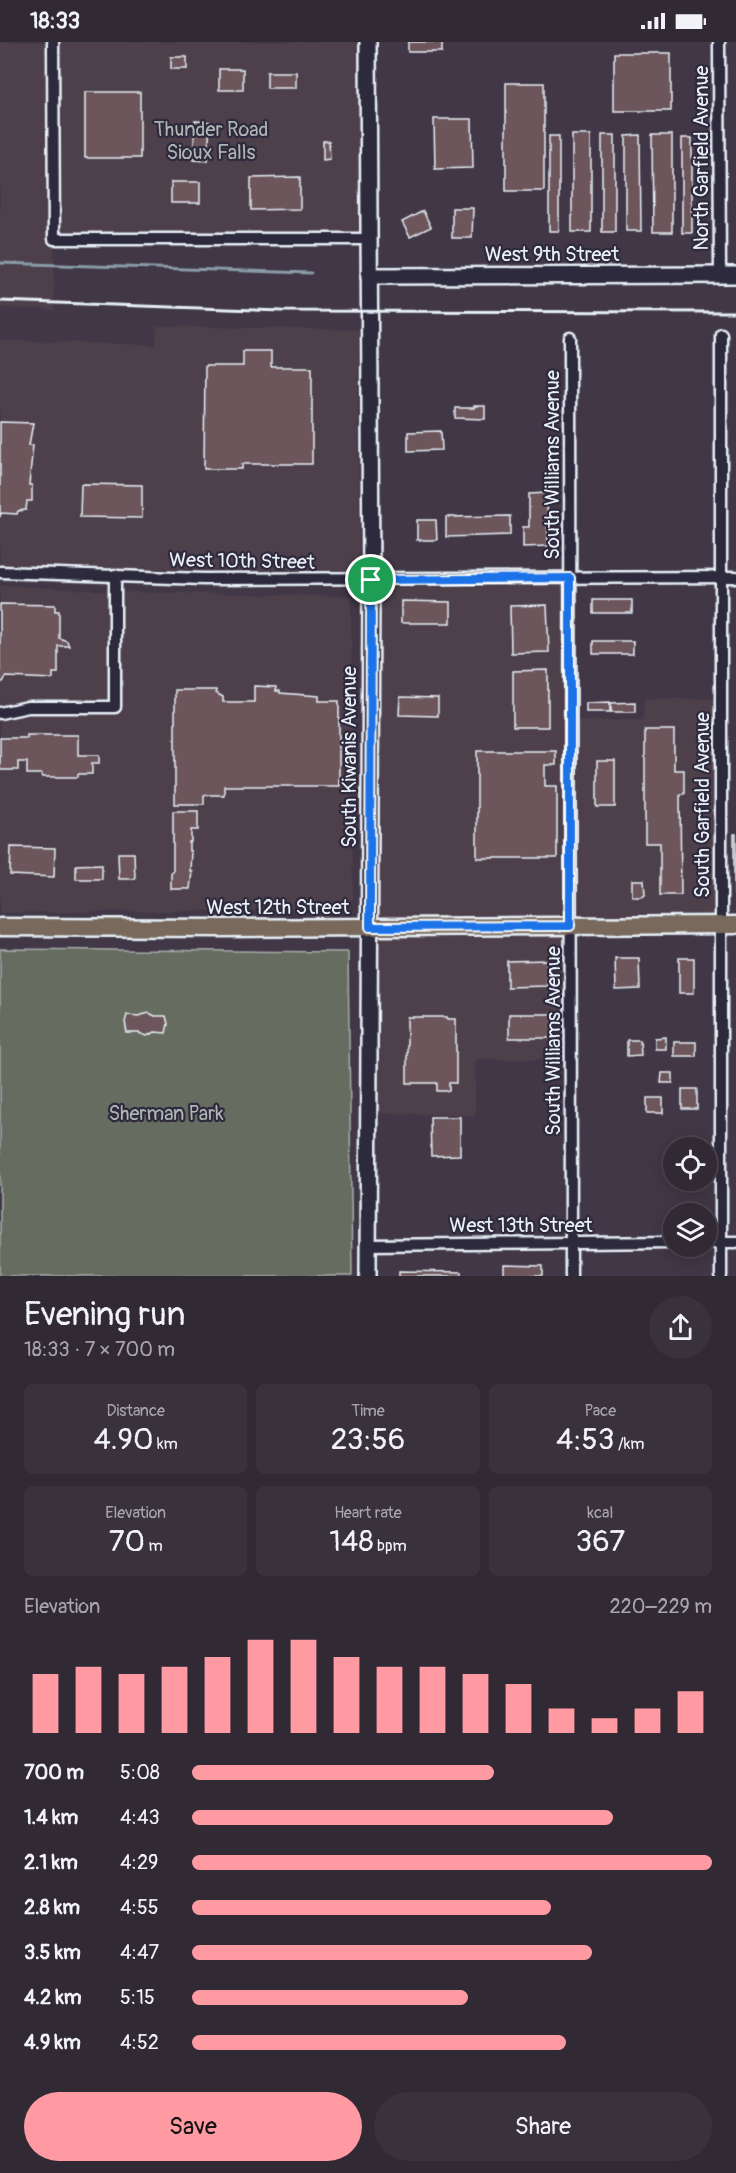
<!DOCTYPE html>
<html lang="en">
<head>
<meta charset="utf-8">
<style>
  body { margin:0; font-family:Pangolin,sans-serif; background:#39313c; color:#f1f3f6; height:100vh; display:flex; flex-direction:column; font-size:22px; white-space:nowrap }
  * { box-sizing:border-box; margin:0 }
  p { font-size:20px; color:#a8a6ac }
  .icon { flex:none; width:33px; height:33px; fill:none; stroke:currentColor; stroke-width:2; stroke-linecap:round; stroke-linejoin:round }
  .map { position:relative; height:1234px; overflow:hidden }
  .sheet { display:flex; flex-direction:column; background:#312934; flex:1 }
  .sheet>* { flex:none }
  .fabs { position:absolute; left:663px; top:1095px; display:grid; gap:12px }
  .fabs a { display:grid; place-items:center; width:54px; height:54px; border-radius:50%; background:#312934; box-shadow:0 3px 15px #0003,0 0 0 2px #4c454f; font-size:30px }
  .pin { position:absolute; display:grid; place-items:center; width:51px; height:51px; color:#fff; margin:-26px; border:3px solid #fff; border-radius:50%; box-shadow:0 2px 6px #0007 }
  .round { display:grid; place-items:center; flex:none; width:63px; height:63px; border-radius:32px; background:#39313c }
  .summary { display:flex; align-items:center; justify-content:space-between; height:102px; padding:0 24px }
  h1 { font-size:33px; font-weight:600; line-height:45px }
  .figures { display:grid; grid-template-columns:repeat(3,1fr); gap:9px; height:102px; padding:6px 24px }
  .figures div { display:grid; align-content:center; border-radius:9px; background:#39313c; text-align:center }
  .figures b { font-size:30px; font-weight:600 }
  .figures small { font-size:16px; font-weight:400 }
  .figures p { font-size:16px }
  .chart { height:168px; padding:12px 24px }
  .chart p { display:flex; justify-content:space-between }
  .chart svg { width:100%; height:108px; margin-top:6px; stroke:#ff9aa2; stroke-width:6 }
  .primary-button { display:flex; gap:12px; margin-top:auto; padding:12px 24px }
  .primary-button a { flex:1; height:69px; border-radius:36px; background:#ff9aa2; color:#111; font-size:24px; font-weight:600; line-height:69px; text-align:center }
  .primary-button a+a { background:#39313c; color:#f1f3f6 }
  ul { padding:0 24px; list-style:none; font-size:20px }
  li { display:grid; grid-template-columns:96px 72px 1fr; align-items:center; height:45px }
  li i { height:15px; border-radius:8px; background:#ff9aa2 }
  .status { display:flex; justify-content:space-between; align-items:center; height:42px; padding:0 30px; background:#312934; direction:ltr }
  .status svg { height:16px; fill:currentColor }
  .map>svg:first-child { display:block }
  .built { fill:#4e404c }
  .green { fill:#666c5f; stroke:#a7aeac; stroke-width:1.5 }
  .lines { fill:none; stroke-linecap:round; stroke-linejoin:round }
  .stream { stroke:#8a9ca9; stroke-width:3 }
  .building { fill:#6c565b; stroke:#e8f1f8; stroke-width:1.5 }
  .street-casing { stroke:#e8f1f8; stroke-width:15 }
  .secondary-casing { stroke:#e8f1f8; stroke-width:20 }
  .primary-casing { stroke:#e8f1f8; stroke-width:21 }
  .street { stroke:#2f2a3d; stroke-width:10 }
  .secondary { stroke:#2f2a3d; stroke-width:15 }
  .primary { stroke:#78695c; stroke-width:16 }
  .rail { stroke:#e8f1f8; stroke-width:3 }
  .route-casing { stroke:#fff; stroke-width:12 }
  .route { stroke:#1a73e8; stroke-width:8 }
  .labels { text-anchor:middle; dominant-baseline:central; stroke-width:4.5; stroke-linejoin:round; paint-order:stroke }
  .park-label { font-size:20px; fill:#aeb5b3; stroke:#2f2a3d }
  .street-label { font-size:20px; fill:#e8f1f8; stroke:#2f2a3d }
</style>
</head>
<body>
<div class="status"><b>18:33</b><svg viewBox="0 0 49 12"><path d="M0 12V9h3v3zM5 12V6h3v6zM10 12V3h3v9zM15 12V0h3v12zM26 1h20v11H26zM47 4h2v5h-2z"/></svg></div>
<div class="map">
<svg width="736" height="1234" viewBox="0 0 736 1234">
  <rect width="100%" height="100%" fill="#413746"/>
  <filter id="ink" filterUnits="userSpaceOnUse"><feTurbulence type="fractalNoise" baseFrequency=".0167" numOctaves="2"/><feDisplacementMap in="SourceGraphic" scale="12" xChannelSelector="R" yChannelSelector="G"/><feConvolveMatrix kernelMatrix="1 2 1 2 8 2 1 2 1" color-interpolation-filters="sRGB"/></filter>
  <g filter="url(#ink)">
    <g class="built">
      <polygon points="0,0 369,0 369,197 54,198 54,268 0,266"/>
      <polygon points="157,284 358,288 359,529 157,527 156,543 0,539 0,298 156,303"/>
      <polygon points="0,543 124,550 351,554 353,857 349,864 342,867 0,871"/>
      <polygon points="565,544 565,876 377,875 378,545"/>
      <polygon points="644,657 717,657 716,875 576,876 575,679 643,678"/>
      <polygon points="565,891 565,1018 475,1017 475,1073 371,1071 378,894"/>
    </g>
    <polygon class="green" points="0,907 348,910 352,1234 0,1234"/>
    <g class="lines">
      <polyline class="stream" points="0,221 311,231"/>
    </g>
    <g class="building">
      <rect x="408" y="0" width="34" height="10"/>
      <rect x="614" y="11" width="57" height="58"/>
      <rect x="171" y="15" width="16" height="12"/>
      <rect x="219" y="27" width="24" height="21"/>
      <rect x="267" y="30" width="29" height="16"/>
      <rect x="506" y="41" width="38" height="108"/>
      <rect x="85" y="50" width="55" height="66"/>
      <polygon points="434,77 472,77 473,126 435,127"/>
      <polygon points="195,79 210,80 208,119 193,118"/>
      <rect x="572" y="93" width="19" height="97"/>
      <rect x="602" y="93" width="13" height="97"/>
      <polygon points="640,93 641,189 626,189 626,94"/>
      <polygon points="652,93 672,93 672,190 653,190"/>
      <rect x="549" y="94" width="10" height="95"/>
      <rect x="682" y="96" width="10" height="95"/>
      <polygon points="323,99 329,99 330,117 323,118"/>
      <polygon points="300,135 300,167 251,168 251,136"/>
      <rect x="171" y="140" width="29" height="21"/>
      <polygon points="452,166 473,166 472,196 452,196"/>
      <polygon points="423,169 431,185 410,195 402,180"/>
      <polygon points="243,309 271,309 271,325 312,325 312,422 242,422 242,427 204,427 205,324 243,324"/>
      <polygon points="474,364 485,364 485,377 455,376 455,366 474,366"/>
      <polygon points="0,380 33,381 29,403 33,403 29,443 32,443 32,459 27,459 26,468 18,469 17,472 1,471 0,475"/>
      <polygon points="441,389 442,408 408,409 408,390"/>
      <polygon points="81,442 142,443 142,476 80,475"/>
      <polygon points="547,451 548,504 523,505 523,485 529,485 529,452"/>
      <polygon points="510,474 510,493 446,495 446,475"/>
      <polygon points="417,478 436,478 437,498 417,498"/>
      <rect x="593" y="558" width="39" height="13"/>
      <polygon points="401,559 451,560 451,581 401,581"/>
      <polygon points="0,562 55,563 55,569 59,569 59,596 67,599 69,604 58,604 58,631 53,631 53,637 6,635 3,640 0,641"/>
      <polygon points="547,563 549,610 511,611 510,564"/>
      <rect x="593" y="599" width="40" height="13"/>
      <polygon points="548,628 548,685 513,685 513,629"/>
      <polygon points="254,644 276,645 276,649 280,649 280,651 319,654 319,659 339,659 339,744 224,744 224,753 204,753 204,762 175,762 175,648 216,648 216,651 223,655 223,660 254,660"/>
      <polygon points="400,655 438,656 438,674 399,673"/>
      <polygon points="610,660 610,670 586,670 586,661"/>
      <polygon points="635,660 635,670 611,670 611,661"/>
      <polygon points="645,688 674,688 674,728 684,728 684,752 680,752 681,853 660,853 660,801 645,801"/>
      <polygon points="27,693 78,693 78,713 99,713 99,721 92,721 92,732 78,732 78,735 42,735 42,732 27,732 27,720 18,720 18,728 0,728 0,696 27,696"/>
      <polygon points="477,709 556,709 556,723 545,723 545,744 557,744 557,816 477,816"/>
      <rect x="597" y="719" width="18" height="46"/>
      <polygon points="173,769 198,769 198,788 191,788 191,800 189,800 189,809 191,809 190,829 192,829 190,847 171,847 171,830 173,830"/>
      <rect x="734" y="792" width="2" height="60"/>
      <polygon points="11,805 55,806 54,835 10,833"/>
      <polygon points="118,811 134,811 135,837 119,837"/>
      <polygon points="102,822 102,837 76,837 76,823"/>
      <polygon points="632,838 644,838 645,853 642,855 635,855 632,853"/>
      <polygon points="615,916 639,916 640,947 616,948"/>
      <rect x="679" y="916" width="15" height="35"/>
      <polygon points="547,918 547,944 507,945 507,919"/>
      <polygon points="149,971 155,974 166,974 168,982 166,991 155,990 147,994 139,991 127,991 125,980 127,973 138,974"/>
      <rect x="509" y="972" width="45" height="24"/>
      <polygon points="407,975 447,975 448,977 456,977 456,1041 449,1041 449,1049 437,1049 437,1041 407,1041"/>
      <polygon points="666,995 666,1007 655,1007 655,996"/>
      <polygon points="627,998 640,998 641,1013 627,1014"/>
      <rect x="674" y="1000" width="22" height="14"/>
      <polygon points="662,1031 673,1031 673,1041 661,1041"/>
      <rect x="682" y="1047" width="15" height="20"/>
      <rect x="647" y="1056" width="16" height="15"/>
      <polygon points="430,1075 460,1075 460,1113 431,1114"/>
      <polygon points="504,1223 543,1224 543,1234 504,1234"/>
      <polygon points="399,1229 461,1230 461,1234 399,1234"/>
    </g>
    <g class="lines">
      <defs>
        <g id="street">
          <polyline points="53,0 54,197 369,197"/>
          <polyline points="719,0 720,233"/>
          <polyline points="721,292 721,1234"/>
          <polyline points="570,296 571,1234"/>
          <polyline points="0,530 203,537 736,535"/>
          <polyline points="0,671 28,665 115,665 115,533"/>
          <polyline points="706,1200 736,1200"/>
          <polyline points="368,1203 674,1200"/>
        </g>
        <g id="secondary">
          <polyline points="369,234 736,233"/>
          <polyline points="368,1234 371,538 368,0"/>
        </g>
        <polyline id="primary" points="0,885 223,886 736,883"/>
      </defs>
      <use href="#street" class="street-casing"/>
      <use href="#secondary" class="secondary-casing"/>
      <use href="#primary" class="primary-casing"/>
      <use href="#street" class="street"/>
      <use href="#secondary" class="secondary"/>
      <use href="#primary" class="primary"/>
      <polyline class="rail" points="0,259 282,269 736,270"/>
    </g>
  </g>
  <g class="lines" filter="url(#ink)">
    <defs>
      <polygon id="route" points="570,536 570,884 370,885 371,538"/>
    </defs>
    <use href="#route" class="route-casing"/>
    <use href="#route" class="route"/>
  </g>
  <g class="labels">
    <g class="park-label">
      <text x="211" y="87">Thunder Road<tspan x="211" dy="23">Sioux Falls</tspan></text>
      <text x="166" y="1071">Sherman Park</text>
    </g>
    <g class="street-label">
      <text transform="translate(701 116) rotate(-90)">North Garfield Avenue</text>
      <text x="552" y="212">West 9th Street</text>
      <text transform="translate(552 423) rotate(-90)">South Williams Avenue</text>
      <text transform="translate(242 519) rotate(1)">West 10th Street</text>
      <text transform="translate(349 715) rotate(-90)">South Kiwanis Avenue</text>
      <text transform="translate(702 763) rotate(-90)">South Garfield Avenue</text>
      <text x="278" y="865">West 12th Street</text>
      <text transform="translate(553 999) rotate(-90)">South Williams Avenue</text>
      <text x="521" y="1183">West 13th Street</text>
    </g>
  </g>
</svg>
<div class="fabs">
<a><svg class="icon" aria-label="locate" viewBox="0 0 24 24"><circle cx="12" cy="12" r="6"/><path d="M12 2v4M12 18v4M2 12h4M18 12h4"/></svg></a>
<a><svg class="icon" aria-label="layers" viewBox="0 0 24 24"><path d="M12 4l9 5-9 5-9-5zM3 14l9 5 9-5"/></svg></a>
</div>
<div class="pin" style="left:371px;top:538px;background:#1e9e55"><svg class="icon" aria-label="arrive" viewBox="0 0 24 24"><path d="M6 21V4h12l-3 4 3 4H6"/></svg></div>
</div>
<section class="sheet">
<div class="summary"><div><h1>Evening run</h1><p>18:33 · 7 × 700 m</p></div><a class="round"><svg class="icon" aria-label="share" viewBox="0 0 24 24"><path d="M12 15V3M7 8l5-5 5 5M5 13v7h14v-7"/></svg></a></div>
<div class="figures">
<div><p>Distance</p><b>4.90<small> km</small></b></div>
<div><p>Time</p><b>23:56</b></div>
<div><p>Pace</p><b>4:53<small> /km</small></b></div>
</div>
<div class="figures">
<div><p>Elevation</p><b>70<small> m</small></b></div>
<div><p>Heart rate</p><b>148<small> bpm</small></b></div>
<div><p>kcal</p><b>367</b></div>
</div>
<div class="chart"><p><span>Elevation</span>220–229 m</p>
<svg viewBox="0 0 160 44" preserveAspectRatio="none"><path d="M5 44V20M15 44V17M25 44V20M35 44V17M45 44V13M55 44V6M65 44V6M75 44V13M85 44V17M95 44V17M105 44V20M115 44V24M125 44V34M135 44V38M145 44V34M155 44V27"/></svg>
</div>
<ul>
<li><b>700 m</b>5:08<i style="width:58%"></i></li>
<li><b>1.4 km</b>4:43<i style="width:81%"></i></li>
<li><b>2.1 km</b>4:29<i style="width:100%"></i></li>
<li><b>2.8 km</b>4:55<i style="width:69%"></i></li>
<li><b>3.5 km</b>4:47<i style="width:77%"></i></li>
<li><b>4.2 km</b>5:15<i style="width:53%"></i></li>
<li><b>4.9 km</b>4:52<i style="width:72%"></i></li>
</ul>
<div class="primary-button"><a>Save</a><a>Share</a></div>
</section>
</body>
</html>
